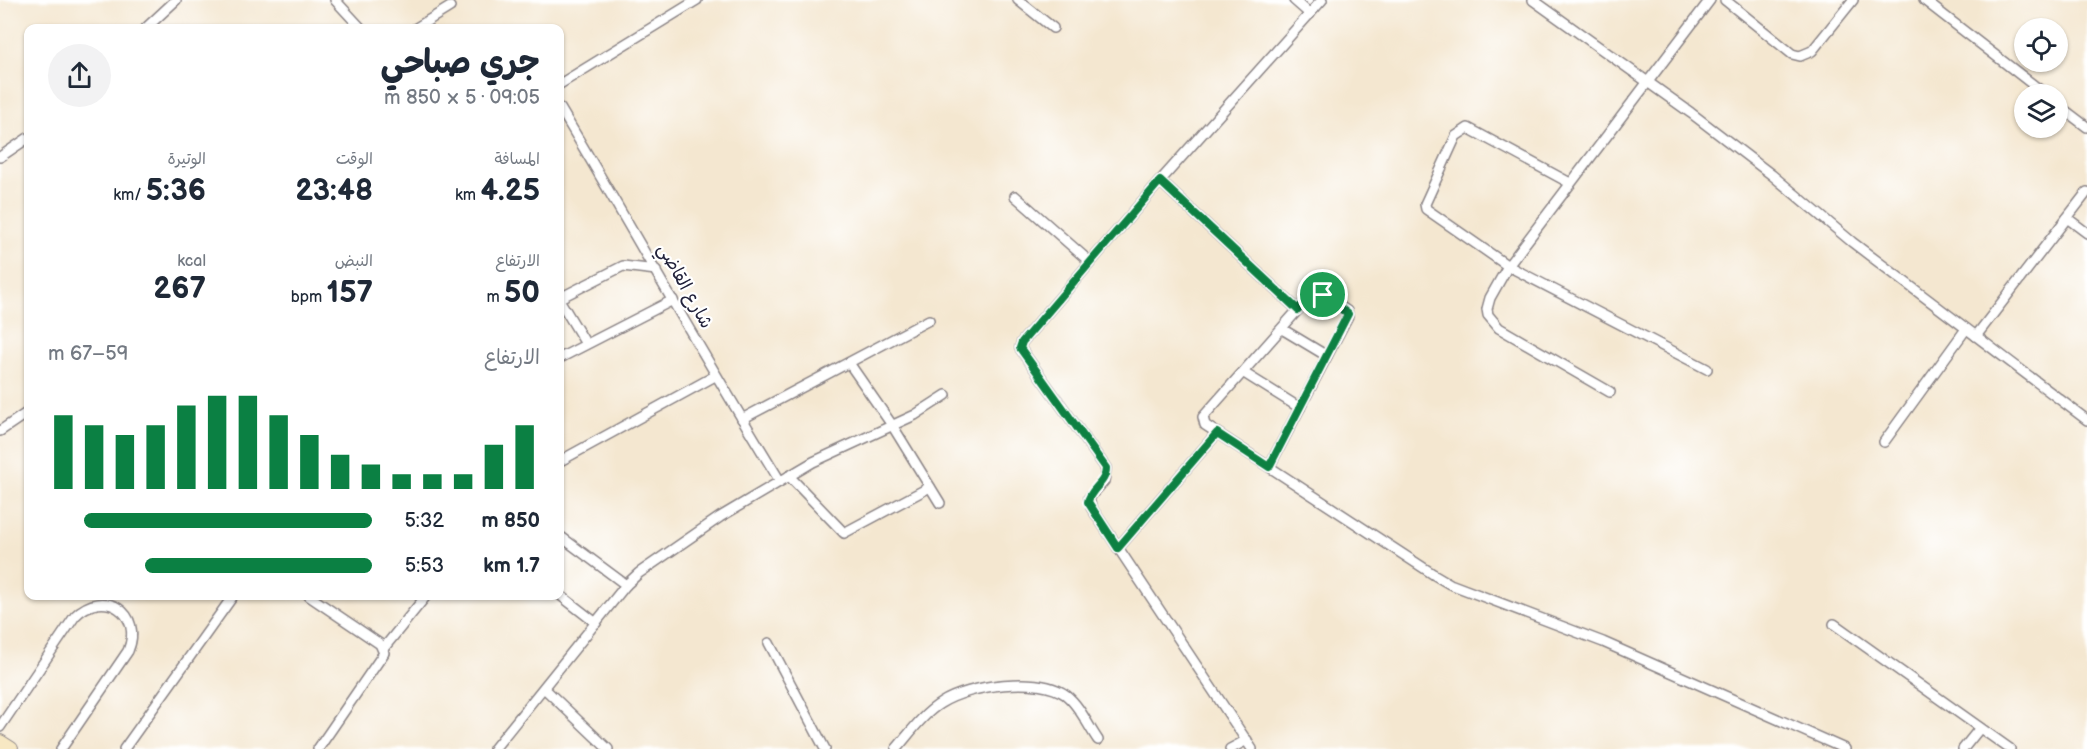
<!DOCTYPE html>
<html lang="ar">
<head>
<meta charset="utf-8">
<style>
  body { margin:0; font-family:"Balsamiq Sans","Playpen Sans Arabic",sans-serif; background:#f2f2f3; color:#1f2937; direction:rtl; height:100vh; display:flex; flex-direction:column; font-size:22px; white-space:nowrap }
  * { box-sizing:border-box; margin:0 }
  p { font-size:20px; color:#747a83 }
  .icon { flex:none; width:33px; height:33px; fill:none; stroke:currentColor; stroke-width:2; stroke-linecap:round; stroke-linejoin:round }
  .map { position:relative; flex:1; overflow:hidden; direction:ltr }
  .details { position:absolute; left:24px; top:24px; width:540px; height:576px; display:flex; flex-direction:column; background:#fff; border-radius:12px; box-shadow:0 2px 4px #0004; direction:rtl }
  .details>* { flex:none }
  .buttons { position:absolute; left:2014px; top:18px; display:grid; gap:12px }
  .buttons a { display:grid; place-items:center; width:54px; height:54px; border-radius:50%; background:#fff; box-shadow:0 2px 4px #0004; font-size:30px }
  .pin { position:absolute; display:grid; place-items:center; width:51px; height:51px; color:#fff; margin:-26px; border:3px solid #fff; border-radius:50%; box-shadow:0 2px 6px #0007 }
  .round { display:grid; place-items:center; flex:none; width:63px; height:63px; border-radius:32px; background:#f2f2f3 }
  .head { display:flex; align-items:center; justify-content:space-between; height:102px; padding:0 24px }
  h1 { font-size:33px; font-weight:700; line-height:45px }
  .metrics { display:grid; grid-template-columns:repeat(3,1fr); gap:9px; height:102px; padding:6px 24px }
  .metrics div { display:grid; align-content:center }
  .metrics b { font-size:30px; font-weight:700 }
  .metrics small { font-size:16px; font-weight:400 }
  .metrics p { font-size:16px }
  .chart { height:168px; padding:12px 24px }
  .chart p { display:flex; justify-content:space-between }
  .chart svg { width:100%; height:108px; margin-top:6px; stroke:#0b8043; stroke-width:6 }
  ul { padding:0 24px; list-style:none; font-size:20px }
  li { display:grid; grid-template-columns:96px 72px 1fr; align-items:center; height:45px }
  li i { height:15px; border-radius:8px; background:#0b8043 }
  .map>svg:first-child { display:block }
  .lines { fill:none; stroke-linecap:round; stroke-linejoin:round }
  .minor-casing { stroke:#8b8486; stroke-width:12 }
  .secondary-casing { stroke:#8b8486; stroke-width:16 }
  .minor { stroke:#fff; stroke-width:9 }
  .secondary { stroke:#f7e8c3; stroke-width:14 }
  .route-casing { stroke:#fff; stroke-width:12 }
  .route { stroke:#0b8043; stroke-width:8 }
  .labels { text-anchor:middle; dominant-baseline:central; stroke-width:4.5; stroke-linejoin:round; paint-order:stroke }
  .street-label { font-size:18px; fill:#22223b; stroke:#fff }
</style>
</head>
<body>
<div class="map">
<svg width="2087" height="749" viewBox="0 0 2087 749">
  <rect width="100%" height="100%" fill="#fff"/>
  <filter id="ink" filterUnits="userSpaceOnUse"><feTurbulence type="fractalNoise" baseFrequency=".0167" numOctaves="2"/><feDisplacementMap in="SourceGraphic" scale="12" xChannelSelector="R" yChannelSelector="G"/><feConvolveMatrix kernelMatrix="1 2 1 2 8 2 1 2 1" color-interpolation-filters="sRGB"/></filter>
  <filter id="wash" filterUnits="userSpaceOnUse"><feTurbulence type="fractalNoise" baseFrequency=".008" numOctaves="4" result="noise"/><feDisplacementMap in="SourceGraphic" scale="24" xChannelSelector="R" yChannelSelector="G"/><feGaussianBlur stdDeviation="1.35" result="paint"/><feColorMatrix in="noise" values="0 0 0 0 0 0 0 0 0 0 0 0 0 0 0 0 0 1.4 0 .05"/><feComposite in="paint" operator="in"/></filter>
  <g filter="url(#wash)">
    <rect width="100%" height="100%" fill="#f4e7d0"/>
  </g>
  <g filter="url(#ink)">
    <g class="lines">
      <defs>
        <g id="minor">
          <polyline points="335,0 361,28"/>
          <polyline points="1018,0 1053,28"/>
          <polyline points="1294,0 1310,14"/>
          <polyline points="1533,0 1691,113 1772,175 1852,242 2087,420"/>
          <polyline points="1725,0 1792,54 1800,56 1812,51 1853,0"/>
          <polyline points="1924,0 2045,94"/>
          <polyline points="146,28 176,0"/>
          <polyline points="416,28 450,7"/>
          <polyline points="560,84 697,0"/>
          <polyline points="2058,105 2087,127"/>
          <path d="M560 108C634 232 704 358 780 481"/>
          <polyline points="0,157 28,138"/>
          <polyline points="1160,181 1298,310"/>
          <polyline points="1570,183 1468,128 1456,136 1425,204 1426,209 1508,266 1707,369"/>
          <polyline points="1015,196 1090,262"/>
          <polyline points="2067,218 2087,233"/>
          <polyline points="560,298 623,266 656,270"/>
          <polyline points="560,301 586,344"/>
          <polyline points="1282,329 1327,356"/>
          <polyline points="1976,336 2087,192"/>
          <polyline points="560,358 673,300"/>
          <polyline points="849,363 892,425 940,503"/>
          <polyline points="1244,373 1300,408"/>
          <polyline points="1610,392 1499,328 1488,315 1487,309 1490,298 1508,266 1710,0"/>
          <polyline points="742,419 929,320"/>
          <polyline points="0,431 28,412"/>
          <polyline points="1884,442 1966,329"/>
          <polyline points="560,461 715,376"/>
          <polyline points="1269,467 1348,316 1347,311 1318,292 1312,294 1203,417 1205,425 1433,574 1450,584 1603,642 1845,749"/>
          <polyline points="789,476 844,533 930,487"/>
          <polyline points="1118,548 1217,433"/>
          <polyline points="626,585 639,573 720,517 813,462 915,415 946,395"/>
          <polyline points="560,595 596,623"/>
          <polyline points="309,596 380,644 384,653 318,749"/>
          <polyline points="1834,624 2010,749"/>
          <polyline points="769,643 825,749"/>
          <polyline points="383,649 426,596"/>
          <polyline points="545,689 608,749"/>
          <path d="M0 727 75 616C104 587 144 613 128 651L61 749"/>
          <polyline points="124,749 233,596"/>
          <polyline points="494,749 626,585 560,536"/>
          <path d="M896 749C910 733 923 714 941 703 969 685 1039 675 1066 695 1080 706 1088 726 1098 740"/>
          <polyline points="1230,749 1247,740"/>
          <polyline points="1252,749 1091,507 1089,498 1104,481 1106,468 1020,348 1022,342 1160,181 1322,0"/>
          <polyline points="1963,749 1980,728"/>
        </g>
        <polyline id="secondary" points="0,742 11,749"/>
      </defs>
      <use href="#minor" class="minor-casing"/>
      <use href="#secondary" class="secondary-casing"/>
      <use href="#minor" class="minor"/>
      <use href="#secondary" class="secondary"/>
    </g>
  </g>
  <g class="lines" filter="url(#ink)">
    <defs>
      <path id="route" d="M1160 181 1298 310 1311 294 1318 292 1348 314 1269 467 1217 433 1118 548 1088 502C1090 488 1106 484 1106 468L1020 348 1022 342Z"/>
    </defs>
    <use href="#route" class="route-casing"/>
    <use href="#route" class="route"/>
  </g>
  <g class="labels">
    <g class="street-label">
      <text transform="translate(685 286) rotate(61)">شارع القاضي</text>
    </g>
  </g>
</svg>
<div class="buttons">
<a><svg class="icon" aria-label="locate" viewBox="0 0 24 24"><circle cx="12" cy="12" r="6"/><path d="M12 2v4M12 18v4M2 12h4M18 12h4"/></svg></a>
<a><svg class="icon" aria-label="layers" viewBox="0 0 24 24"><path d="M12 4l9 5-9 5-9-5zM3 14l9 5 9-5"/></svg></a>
</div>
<div class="pin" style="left:1323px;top:295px;background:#1e9e55"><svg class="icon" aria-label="arrive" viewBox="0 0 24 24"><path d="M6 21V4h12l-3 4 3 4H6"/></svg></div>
<section class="details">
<div class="head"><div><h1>جري صباحي</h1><p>09:05 · 5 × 850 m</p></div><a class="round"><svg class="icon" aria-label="share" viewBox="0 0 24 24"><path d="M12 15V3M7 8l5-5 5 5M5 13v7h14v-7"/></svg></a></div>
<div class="metrics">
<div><p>المسافة</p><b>4.25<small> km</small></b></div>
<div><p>الوقت</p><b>23:48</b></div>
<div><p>الوتيرة</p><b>5:36<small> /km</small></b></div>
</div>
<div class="metrics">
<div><p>الارتفاع</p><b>50<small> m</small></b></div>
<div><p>النبض</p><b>157<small> bpm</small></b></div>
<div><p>kcal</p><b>267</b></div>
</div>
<div class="chart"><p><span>الارتفاع</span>59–67 m</p>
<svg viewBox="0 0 160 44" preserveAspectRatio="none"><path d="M5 44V14M15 44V18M25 44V22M35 44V18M45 44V10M55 44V6M65 44V6M75 44V14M85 44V22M95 44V30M105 44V34M115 44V38M125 44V38M135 44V38M145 44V26M155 44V18"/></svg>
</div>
<ul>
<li><b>850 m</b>5:32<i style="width:89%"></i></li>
<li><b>1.7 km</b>5:53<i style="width:70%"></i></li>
</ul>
</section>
</div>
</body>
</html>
